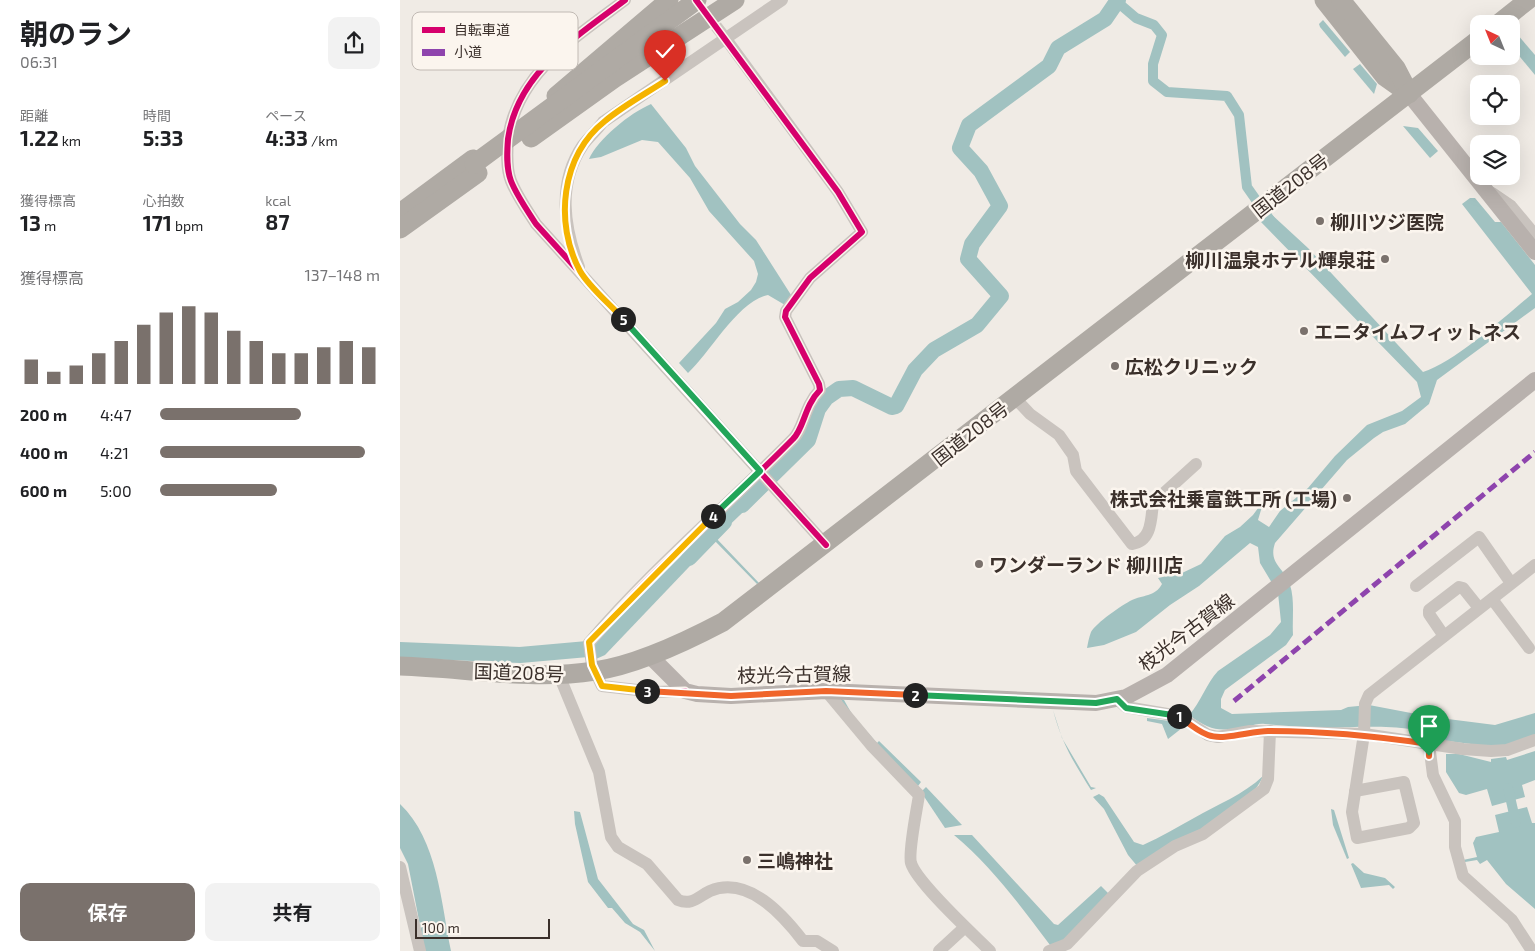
<!DOCTYPE html>
<html lang="ja">
<head>
<meta charset="utf-8">
<style>
  body { margin:0; font-family:"Exo 2","Noto Sans JP",sans-serif; background:#f2f2f2; color:#202124; height:100vh; display:flex; flex-direction:column; font-size:19px; white-space:nowrap }
  * { box-sizing:border-box; margin:0 }
  p { font-size:16px; color:#757577 }
  .icon { flex:none; width:28px; height:28px; fill:none; stroke:currentColor; stroke-width:2; stroke-linecap:round; stroke-linejoin:round }
  .map { position:relative; flex:1; overflow:hidden }
  .details { display:flex; flex-direction:column; background:#fff; width:400px }
  .details>* { flex:none }
  .needle { width:32px; rotate:317deg }
  .controls { position:absolute; left:1070px; top:15px; display:grid; gap:10px }
  .controls a { display:grid; place-items:center; width:50px; height:50px; border-radius:10px; background:#fff; box-shadow:0 5px 20px #0002; font-size:25px }
  .scale { position:absolute; left:15px; bottom:12px; width:135px; box-sizing:border-box; padding-left:5px; border:2px solid #3b302b; border-top:0; font-size:14px; line-height:18px; white-space:nowrap; color:#3b302b; -webkit-text-stroke:4px #fbf5ee; paint-order:stroke }
  .pin { position:absolute; display:grid; place-items:center; width:42px; height:42px; color:#fff; margin:-51px -21px; border-radius:50% 50% 50% 0; rotate:-45deg; box-shadow:0 0 5px #0007 }
  .pin .icon { rotate:45deg }
  .km { position:absolute; width:25px; height:25px; margin:-12px; border-radius:50%; background:#222; color:#fff; font-size:14px; line-height:25px; text-align:center }
  .round { display:grid; place-items:center; flex:none; width:52px; height:52px; border-radius:10px; background:#f2f2f2 }
  .headline { display:flex; align-items:center; justify-content:space-between; height:85px; padding:0 20px }
  h1 { font-size:28px; font-weight:700; line-height:38px }
  .figures { display:grid; grid-template-columns:repeat(3,1fr); gap:8px; height:85px; padding:5px 20px }
  .figures div { display:grid; align-content:center }
  .figures b { font-size:21px; font-weight:700 }
  .figures small { font-size:14px; font-weight:400 }
  .figures p { font-size:14px }
  .chart { height:140px; padding:10px 20px }
  .chart p { display:flex; justify-content:space-between }
  .chart svg { width:100%; height:90px; margin-top:5px; stroke:#7a716c; stroke-width:6 }
  .action { display:flex; gap:10px; margin-top:auto; padding:10px 20px }
  .action a { flex:1; height:58px; border-radius:10px; background:#7a716c; color:#fff; font-size:20px; font-weight:700; line-height:58px; text-align:center }
  .action a+a { background:#f2f2f2; color:#202124 }
  ul { padding:0 20px; list-style:none; font-size:16px }
  li { display:grid; grid-template-columns:80px 60px 1fr; align-items:center; height:38px }
  li i { height:12px; border-radius:6px; background:#7a716c }
  main { display:flex; flex:1; min-height:0 }
  .map>svg:first-child { display:block }
  .water { fill:#a1c2c1 }
  .lines { fill:none; stroke-linecap:round; stroke-linejoin:round }
  .canal { stroke:#a1c2c1; stroke-width:10 }
  .river { stroke:#a1c2c1; stroke-width:16 }
  .minor-tunnel { stroke:#ccc6c0; stroke-width:12; stroke-dasharray:12 6; stroke-linecap:butt }
  .minor { stroke:#c9c3be; stroke-width:12 }
  .major { stroke:#b8b1ad; stroke-width:16 }
  .highway { stroke:#afaaa4; stroke-width:19 }
  .highway-bridge { stroke:#afaaa4; stroke-width:19 }
  .quiet { stroke:#8e44ad; stroke-width:5; stroke-dasharray:10 5; stroke-linecap:butt }
  .cycleway-casing { stroke:#fbf5ee; stroke-width:9 }
  .cycleway { stroke:#d6006c; stroke-width:6 }
  .split-1-casing { stroke:#fff; stroke-width:10 }
  .split-2-casing { stroke:#fff; stroke-width:10 }
  .split-3-casing { stroke:#fff; stroke-width:10 }
  .split-4-casing { stroke:#fff; stroke-width:10 }
  .split-5-casing { stroke:#fff; stroke-width:10 }
  .split-6-casing { stroke:#fff; stroke-width:10 }
  .split-1 { stroke:#f0652b; stroke-width:6 }
  .split-2 { stroke:#22a559; stroke-width:6 }
  .split-3 { stroke:#f0652b; stroke-width:6 }
  .split-4 { stroke:#f5b400; stroke-width:6 }
  .split-5 { stroke:#22a559; stroke-width:6 }
  .split-6 { stroke:#f5b400; stroke-width:6 }
  .poi-dot { fill:#7a716c; stroke:#fbf5ee; stroke-width:2 }
  .labels { text-anchor:middle; dominant-baseline:central; stroke-width:5; stroke-linejoin:round; paint-order:stroke }
  .street-label { font-size:19px; fill:#3b302b; stroke:#fbf5ee }
  .poi-label { font-size:19px; font-weight:bold; fill:#3b302b; stroke:#fbf5ee; text-anchor:start }
  .key { fill:#fbf5ee; stroke:#c1bab4; stroke-width:1 }
  .key-label { font-size:14px; fill:#3b302b }
</style>
</head>
<body>
<main>
<section class="details">
<div class="headline"><div><h1>朝のラン</h1><p>06:31</p></div><a class="round"><svg class="icon" aria-label="share" viewBox="0 0 24 24"><path d="M12 15V3M7 8l5-5 5 5M5 13v7h14v-7"/></svg></a></div>
<div class="figures">
<div><p>距離</p><b>1.22<small> km</small></b></div>
<div><p>時間</p><b>5:33</b></div>
<div><p>ペース</p><b>4:33<small> /km</small></b></div>
</div>
<div class="figures">
<div><p>獲得標高</p><b>13<small> m</small></b></div>
<div><p>心拍数</p><b>171<small> bpm</small></b></div>
<div><p>kcal</p><b>87</b></div>
</div>
<div class="chart"><p><span>獲得標高</span>137–148 m</p>
<svg viewBox="0 0 160 44" preserveAspectRatio="none"><path d="M5 44V32M15 44V38M25 44V35M35 44V29M45 44V23M55 44V15M65 44V9M75 44V6M85 44V9M95 44V18M105 44V23M115 44V29M125 44V29M135 44V26M145 44V23M155 44V26"/></svg>
</div>
<ul>
<li><b>200 m</b>4:47<i style="width:64%"></i></li>
<li><b>400 m</b>4:21<i style="width:93%"></i></li>
<li><b>600 m</b>5:00<i style="width:53%"></i></li>
</ul>
<div class="action"><a>保存</a><a>共有</a></div>
</section>
<div class="map">
<svg width="1135" height="951" viewBox="0 0 1135 951">
  <rect width="100%" height="100%" fill="#f0ebe5"/>
  <g class="water">
    <polygon points="923,20 950,52 945,57 920,27 919,24"/>
    <polygon points="1111,27 1135,55 1135,75 1111,46"/>
    <polygon points="960,64 977,84 974,94 953,69"/>
    <path d="M251 104 286 148 295 166 340 224 356 240 393 298 385 305 368 295C338 301 310 353 288 373L279 363 316 323 325 309 338 302 351 290 356 282 358 274 354 261 309 211 290 178 258 142 242 140 201 157 189 159C198 139 230 113 251 104Z"/>
    <polygon points="1003,126 1018,128 1038,151 1030,158"/>
    <path d="M1070 198H1075L1095 222H1101L1135 265V308L1037 380 1029 404 1005 424 983 432 974 438 947 460 875 543C868 564 884 567 890 585 895 600 892 619 893 635L886 645 825 690 821 699V708L832 714 941 710 948 707 969 705 1032 717 1095 725 1135 713V736L1102 746H1087L1039 740C1021 723 957 727 933 728 910 728 887 726 865 724 860 723 854 725 849 726 821 731 813 733 789 715 801 702 806 684 818 671L870 635 881 622 878 593 860 563 858 547 850 543 799 586 770 605 736 632 704 645 687 648C688 643 689 637 691 632 696 623 722 605 732 600 742 595 755 597 762 584L758 578 782 573 801 564 825 536 840 527 853 515 864 500 858 520 869 527 880 511 908 488 935 456 967 425 1002 411 1021 397 1017 382 861 222 870 213 908 248 1023 372C1054 363 1106 316 1132 294L1062 204Z"/>
    <polygon points="353,484 362,494 316,538 359,583 357,584 315,541 313,542 303,532"/>
    <polygon points="300,537 309,546 205,655 196,659 193,643"/>
    <polygon points="440,698 444,700 453,716 477,743 479,741 521,782 518,786 451,718"/>
    <path d="M653 710 662 738 691 787 696 788 691 790C673 761 662 744 653 710Z"/>
    <polygon points="747,718 777,722 782,728 768,739 762,724 747,721"/>
    <polygon points="1135,751 1135,780 1122,785 1125,797 1092,806 1087,789 1066,795 1059,793 1046,772 1046,754 1059,754 1091,762 1091,759 1106,757 1107,760"/>
    <path d="M863 776C851 809 770 849 738 867L728 855 704 809 693 797 699 794 704 797 734 842 743 845C761 837 777 827 794 818 818 804 843 795 863 776Z"/>
    <polygon points="526,787 562,825 545,828 521,792"/>
    <path d="M0 804C38 840 41 903 51 951H25L8 864 0 848Z"/>
    <polygon points="1127,807 1132,823 1135,823 1135,909 1106,884 1087,860 1080,864 1077,860 1065,862 1063,860 1077,857 1073,843 1076,837 1099,832 1095,815"/>
    <polygon points="931,809 934,810 949,858 947,859 933,825"/>
    <polygon points="174,811 180,812 198,879 233,924 244,930 255,951 240,932 225,923 212,908 208,908 188,882 175,824"/>
    <path d="M554 835H572L654 924 658 925 701 886 709 894 664 942 650 945C620 905 592 867 554 835Z"/>
    <polygon points="953,863 964,873 985,878 995,887 993,889 989,885 961,888 951,864"/>
  </g>
  <g class="lines">
    <g class="canal">
      <polyline points="716,1 736,18 754,25 762,35 753,64 753,81 767,92 827,96 839,115 847,187 875,227"/>
      <polyline points="1108,788 1116,823"/>
    </g>
    <g class="river">
      <polyline points="342,505 408,440 418,409 426,398 439,389 453,388 492,407 496,406 515,370 534,350 577,325 601,296 568,259 572,244 600,206 581,171 560,148 569,125 649,66 658,48 705,19 718,0"/>
      <polyline points="289,558 324,522"/>
      <polyline points="0,650 120,655 199,648 203,644"/>
    </g>
    <polyline class="minor-tunnel" points="305,12 326,39"/>
    <g class="minor">
      <path d="M225 0C176 37 117 73 108 139 107 152 106 168 111 181 117 196 127 210 136 224L426 545"/>
      <polyline points="1092,193 1111,206 1135,235"/>
      <path d="M179 267C164 227 157 183 183 145 189 137 197 130 203 122L382 0"/>
      <path d="M615 398 630 414 659 435 673 455 676 471 732 544C752 541 751 519 753 503L796 464"/>
      <polyline points="1016,586 1079,537 1111,583"/>
      <polyline points="1092,599 1129,648"/>
      <polyline points="1044,636 1029,614 1029,610 1059,587 1063,588 1079,608"/>
      <path d="M159 675 199 772 211 837 218 847 247 864 278 900C292 906 299 896 310 891 348 875 383 915 403 941H417L433 951"/>
      <path d="M285 691 255 692 202 686 192 665 189 643C251 570 326 507 393 439 404 429 404 406 420 390L419 384 385 317 386 311 410 278 462 232 438 192 326 39"/>
      <path d="M426 691 471 745 519 795C517 809 508 852 511 863 517 883 573 934 590 951"/>
      <polyline points="717,699 726,707 779,716 808,735 818,737 850,731 964,734 1063,749 1091,751 1107,750 1135,740"/>
      <polyline points="1029,744 1033,775 1055,821 1055,847 1063,876 1112,920 1132,951"/>
      <polyline points="955,791 1004,782 1014,823 1009,828 957,838 952,812 964,734 965,704 969,695 1135,565"/>
      <polyline points="0,867 20,951"/>
      <polyline points="539,951 564,928"/>
      <polyline points="649,951 667,944 737,871 775,846 803,834 864,789 868,779 870,731"/>
    </g>
    <g class="major">
      <polyline points="1009,94 1135,252"/>
      <polyline points="250,656 285,691 297,694 331,696 426,691 696,703 726,697 767,675 1135,380"/>
    </g>
    <g class="highway">
      <polyline points="924,0 985,77 1009,94"/>
      <polyline points="941,0 996,68 1008,91"/>
      <polyline points="1098,24 1128,0"/>
      <polyline points="156,96 269,0"/>
      <polyline points="131,138 215,78 335,0"/>
      <polyline points="1,212 73,159"/>
      <polyline points="0,229 78,173"/>
      <path d="M0 666C65 668 130 681 195 671 237 665 285 642 323 622L1079 39"/>
    </g>
    <polyline class="highway-bridge" points="74,164 297,0"/>
    <polyline class="quiet" points="834,701 1135,452"/>
    <defs>
      <g id="cycleway">
        <path d="M225 0C176 37 117 73 108 139 107 152 106 168 111 181 117 196 127 210 136 224L426 545"/>
        <path d="M285 691 255 692 202 686 192 665 189 643C251 570 326 507 393 439 404 429 404 406 420 390L419 384 385 317 386 311 410 278 462 232 438 192 296 0"/>
      </g>
    </defs>
    <use href="#cycleway" class="cycleway-casing"/>
    <use href="#cycleway" class="cycleway"/>
  </g>
  <g class="lines">
    <defs>
      <path id="split-1" d="M779 716C788 723 797 731 808 735 823 741 851 731 868 731 922 731 976 736 1029 744V756"/>
      <polyline id="split-2" points="515,695 696,703 717,699 726,708 779,716"/>
      <polyline id="split-3" points="247,691 331,696 426,691 515,695"/>
      <polyline id="split-4" points="247,691 202,686 192,665 189,642 313,516"/>
      <polyline id="split-5" points="223,319 360,471 313,516"/>
      <path id="split-6" d="M223 319C211 305 189 287 180 271 154 223 161 156 205 121 223 106 245 94 265 81"/>
    </defs>
    <use href="#split-1" class="split-1-casing"/>
    <use href="#split-2" class="split-2-casing"/>
    <use href="#split-3" class="split-3-casing"/>
    <use href="#split-4" class="split-4-casing"/>
    <use href="#split-5" class="split-5-casing"/>
    <use href="#split-6" class="split-6-casing"/>
    <use href="#split-1" class="split-1"/>
    <use href="#split-2" class="split-2"/>
    <use href="#split-3" class="split-3"/>
    <use href="#split-4" class="split-4"/>
    <use href="#split-5" class="split-5"/>
    <use href="#split-6" class="split-6"/>
  </g>
  <g class="poi-dot">
    <circle cx="920" cy="221" r="5"/>
    <circle cx="985" cy="259" r="5"/>
    <circle cx="904" cy="331" r="5"/>
    <circle cx="715" cy="366" r="5"/>
    <circle cx="947" cy="498" r="5"/>
    <circle cx="579" cy="564" r="5"/>
    <circle cx="347" cy="860" r="5"/>
  </g>
  <g class="labels">
    <g class="street-label">
      <text transform="translate(890 185) rotate(-38)">国道208号</text>
      <text transform="translate(570 433) rotate(-38)">国道208号</text>
      <text transform="translate(786 632) rotate(-37)">枝光今古賀線</text>
      <text transform="translate(119 672) rotate(2)">国道208号</text>
      <text transform="translate(394 674) rotate(-1)">枝光今古賀線</text>
    </g>
    <g class="poi-label">
      <text x="930" y="221">柳川ツジ医院</text>
      <text x="975" y="259" text-anchor="end">柳川温泉ホテル輝泉荘</text>
      <text x="914" y="331">エニタイムフィットネス</text>
      <text x="725" y="366">広松クリニック</text>
      <text x="937" y="498" text-anchor="end">株式会社乗富鉄工所 (工場)</text>
      <text x="589" y="564">ワンダーランド 柳川店</text>
      <text x="357" y="860">三嶋神社</text>
    </g>
  </g>
  <rect x="12" y="12" width="166" height="58" rx="8" class="key"/>
  <rect x="22" y="27" width="23" height="6" fill="#d6006c"/>
  <rect x="22" y="49" width="23" height="7" fill="#8e44ad"/>
  <g class="key-label">
    <text x="54" y="35">自転車道</text>
    <text x="54" y="57">小道</text>
  </g>
</svg>
<div class="controls">
<a><svg class="needle" viewBox="-14 -14 28 28"><path d="M0-13l5 13h-10z" fill="#e53935"/><path d="M0 13l5-13h-10z" fill="#757577"/></svg></a>
<a><svg class="icon" aria-label="locate" viewBox="0 0 24 24"><circle cx="12" cy="12" r="6"/><path d="M12 2v4M12 18v4M2 12h4M18 12h4"/></svg></a>
<a><svg class="icon" aria-label="layers" viewBox="0 0 24 24"><path d="M12 4l9 5-9 5-9-5zM3 14l9 5 9-5"/></svg></a>
</div>
<div class="scale">100 m</div>
<div class="pin" style="left:1029px;top:756px;background:#1e9e55"><svg class="icon" aria-label="arrive" viewBox="0 0 24 24"><path d="M6 21V4h12l-3 4 3 4H6"/></svg></div>
<div class="pin" style="left:265px;top:81px;background:#d93025"><svg class="icon" aria-label="check" viewBox="0 0 24 24"><path d="M5 12l5 5 9-10"/></svg></div>
<b class="km" style="left:779px;top:716px">1</b>
<b class="km" style="left:515px;top:695px">2</b>
<b class="km" style="left:247px;top:691px">3</b>
<b class="km" style="left:313px;top:516px">4</b>
<b class="km" style="left:223px;top:319px">5</b>
</div>
</main>
</body>
</html>
